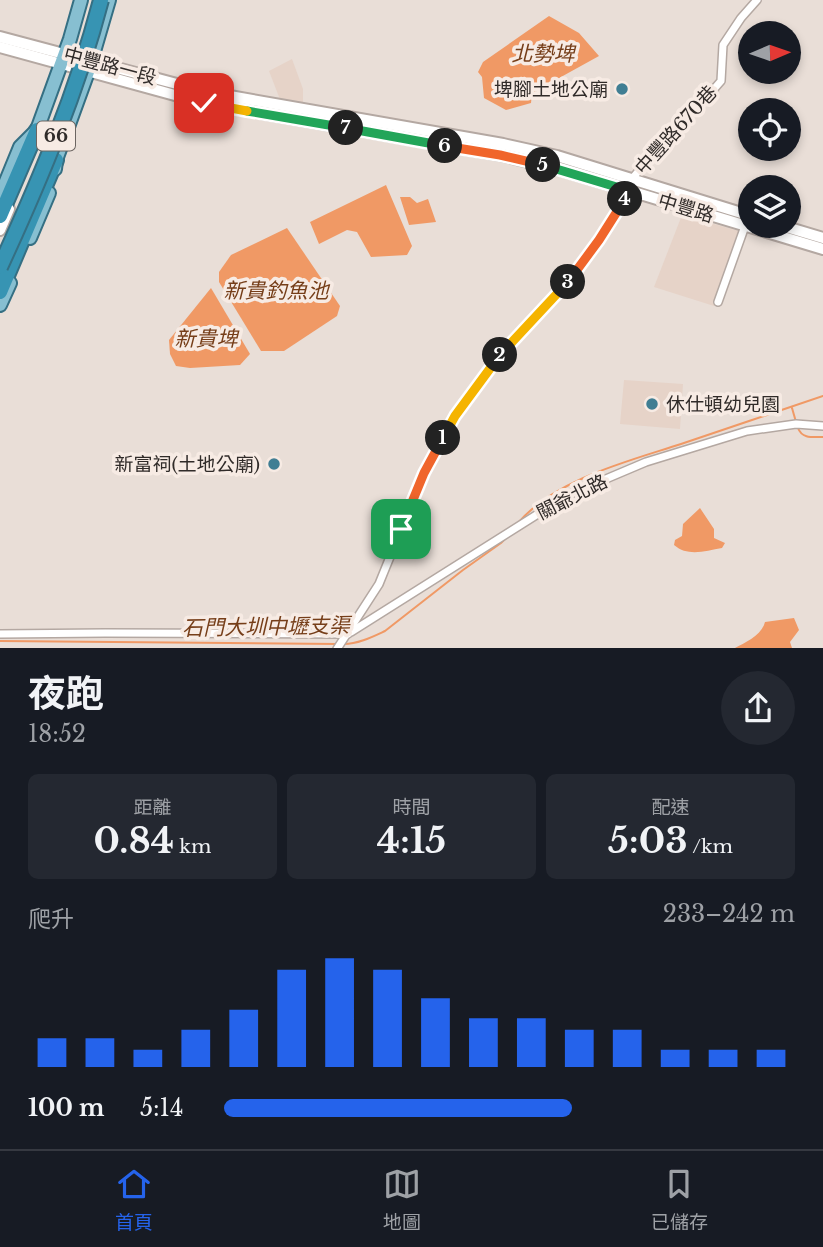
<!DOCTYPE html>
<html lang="zh-TW">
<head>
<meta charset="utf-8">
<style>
  body { margin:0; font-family:"Libre Baskerville","Noto Sans TC",serif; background:#242831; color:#f1f3f6; height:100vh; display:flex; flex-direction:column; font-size:26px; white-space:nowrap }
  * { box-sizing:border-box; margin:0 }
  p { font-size:23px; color:#9ea1a6 }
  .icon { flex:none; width:38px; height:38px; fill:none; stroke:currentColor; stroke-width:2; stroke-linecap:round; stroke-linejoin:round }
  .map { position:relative; height:648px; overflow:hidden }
  .panel { display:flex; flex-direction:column; background:#171b24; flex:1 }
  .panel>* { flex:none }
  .needle { width:46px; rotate:88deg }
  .buttons { position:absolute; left:738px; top:21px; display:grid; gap:14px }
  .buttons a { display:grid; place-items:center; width:63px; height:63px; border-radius:50%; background:#171b24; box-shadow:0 4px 10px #0003; font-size:35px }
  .pin { position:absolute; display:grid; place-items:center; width:60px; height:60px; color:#fff; margin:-30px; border-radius:14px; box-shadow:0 4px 10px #0006 }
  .km { position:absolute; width:35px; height:35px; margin:-18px; border-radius:50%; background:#222; color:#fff; font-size:19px; line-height:35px; text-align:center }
  .round { display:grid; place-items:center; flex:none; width:74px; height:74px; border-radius:37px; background:#242831 }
  .summary { display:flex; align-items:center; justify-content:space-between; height:119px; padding:0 28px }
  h1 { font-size:38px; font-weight:700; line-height:52px }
  .figures { display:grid; grid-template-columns:repeat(3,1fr); gap:10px; height:119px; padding:7px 28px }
  .figures div { display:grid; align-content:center; border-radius:10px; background:#242831; text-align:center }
  .figures b { font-size:35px; font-weight:700 }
  .figures small { font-size:19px; font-weight:400 }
  .figures p { font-size:19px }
  .chart { height:196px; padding:14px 28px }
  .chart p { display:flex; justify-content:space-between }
  .chart svg { width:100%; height:126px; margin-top:7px; stroke:#2563eb; stroke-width:6 }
  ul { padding:0 28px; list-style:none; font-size:23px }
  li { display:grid; grid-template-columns:112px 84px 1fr; align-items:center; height:52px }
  li i { height:18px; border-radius:9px; background:#2563eb }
  .tabs { display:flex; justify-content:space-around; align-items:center; height:98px; border-top:2px solid #363941; background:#171b24; font-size:19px; color:#9ea1a6 }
  .tabs a { display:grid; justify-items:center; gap:4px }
  .tabs .active { color:#2563eb }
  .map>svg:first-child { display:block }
  .built { fill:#e6d3c8 }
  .water { fill:#f09965 }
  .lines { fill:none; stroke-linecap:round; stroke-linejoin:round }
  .stream { stroke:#f09965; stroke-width:2 }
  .street-casing { stroke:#b4a8a2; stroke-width:10 }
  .secondary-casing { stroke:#b4a8a2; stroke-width:14 }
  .primary-casing { stroke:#356f83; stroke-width:16 }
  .highway-casing { stroke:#356f83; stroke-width:18 }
  .street { stroke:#fff; stroke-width:7 }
  .secondary { stroke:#fff; stroke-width:10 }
  .primary { stroke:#87bfd1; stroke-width:12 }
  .highway { stroke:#3794b3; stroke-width:14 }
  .highway-bridge-casing { stroke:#356f83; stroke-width:18; stroke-linecap:butt }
  .highway-bridge { stroke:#3794b3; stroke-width:14 }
  .split-1-casing { stroke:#fff; stroke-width:14 }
  .split-2-casing { stroke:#fff; stroke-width:14 }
  .split-3-casing { stroke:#fff; stroke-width:14 }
  .split-4-casing { stroke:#fff; stroke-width:14 }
  .split-5-casing { stroke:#fff; stroke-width:14 }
  .split-6-casing { stroke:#fff; stroke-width:14 }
  .split-7-casing { stroke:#fff; stroke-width:14 }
  .split-8-casing { stroke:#fff; stroke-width:14 }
  .split-9-casing { stroke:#fff; stroke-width:14 }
  .split-1 { stroke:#f0652b; stroke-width:9 }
  .split-2 { stroke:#f5b400; stroke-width:9 }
  .split-3 { stroke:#f5b400; stroke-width:9 }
  .split-4 { stroke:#f0652b; stroke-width:9 }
  .split-5 { stroke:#22a559; stroke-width:9 }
  .split-6 { stroke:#f0652b; stroke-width:9 }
  .split-7 { stroke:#22a559; stroke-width:9 }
  .split-8 { stroke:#22a559; stroke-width:9 }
  .split-9 { stroke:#f5b400; stroke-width:9 }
  .poi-dot { fill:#407e93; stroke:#f7ebe4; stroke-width:2.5 }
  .labels { text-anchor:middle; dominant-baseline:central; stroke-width:7; stroke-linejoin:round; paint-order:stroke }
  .shield { fill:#f7ebe4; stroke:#6c6561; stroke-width:2 }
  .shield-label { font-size:18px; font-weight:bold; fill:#302b29 }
  .street-label { font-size:19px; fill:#302b29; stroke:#f7ebe4 }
  .poi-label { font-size:19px; fill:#302b29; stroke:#f7ebe4; text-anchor:end }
  .water-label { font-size:21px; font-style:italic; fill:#763e19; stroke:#f7ebe4 }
</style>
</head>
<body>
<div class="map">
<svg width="823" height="649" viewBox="0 0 823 649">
  <rect width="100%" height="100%" fill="#e9ded7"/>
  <g class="built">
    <polygon points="292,59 303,89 303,105 281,102 269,71"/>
    <polygon points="682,215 739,231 714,306 654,287"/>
    <polygon points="624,380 683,384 680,429 620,424"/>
  </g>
  <g class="water">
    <polygon points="549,16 579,33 599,56 532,93 531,103 506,110 484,98 482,77 478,72 483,62"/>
    <polygon points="386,185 412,246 407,255 371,257 357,232 347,230 319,244 310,222"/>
    <polygon points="400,197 410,197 417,203 428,199 436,222 409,225"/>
    <polygon points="287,228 340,306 337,316 284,351 261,351 219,282 219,272 231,255"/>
    <polygon points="211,288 250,354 240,365 190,368 176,366 170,354 169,340"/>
    <path d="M700 508 714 529V538L725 543 722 548C705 551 688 557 674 545L675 540 682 536 683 524Z"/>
    <path d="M794 618 799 630 790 642 792 648H735C745 643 762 635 765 622Z"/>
  </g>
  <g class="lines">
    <g class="stream">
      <polyline points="792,408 796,422"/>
      <path d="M798 428C802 439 813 437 823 437"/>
      <path d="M519 522C556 479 629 461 681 444 728 428 776 412 823 396"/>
      <polyline points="0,641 338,644"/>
      <path d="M344 644C358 644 372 637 385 631L463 570 501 543 507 537"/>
    </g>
    <defs>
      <g id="street">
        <polyline points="718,302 745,226"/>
        <polyline points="351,632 568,495 646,462 747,431 796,424 823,426"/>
        <polyline points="0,634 105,633 348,634"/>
        <polyline points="337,649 379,584 424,473 455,416 506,347 572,278 630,191 631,180 677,126 699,106 721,81 723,45 741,18 757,0"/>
      </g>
      <g id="secondary">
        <polyline points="0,37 207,92 503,144 557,156 751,216"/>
        <polyline points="0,47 204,103 500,155 554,168 823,249"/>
        <polyline points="783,226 823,238"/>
        <polyline points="0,230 9,209"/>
      </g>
      <g id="primary">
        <polyline points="55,169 56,160 88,72 109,0"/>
        <polyline points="0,196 20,147 37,130 70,39 81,0"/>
        <polyline points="30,238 49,193"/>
        <polyline points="0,305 10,283"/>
      </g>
      <g id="highway">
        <polyline points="0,216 37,130"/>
        <polyline points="0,292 56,160"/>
      </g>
    </defs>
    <use href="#street" class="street-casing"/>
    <use href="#secondary" class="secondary-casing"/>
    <use href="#primary" class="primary-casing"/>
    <use href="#highway" class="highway-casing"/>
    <use href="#street" class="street"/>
    <use href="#secondary" class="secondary"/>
    <use href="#primary" class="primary"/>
    <use href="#highway" class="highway"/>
    <defs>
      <path id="highway-bridge" d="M0 267C40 180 77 92 101 0"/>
    </defs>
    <use href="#highway-bridge" class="highway-bridge-casing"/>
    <use href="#highway-bridge" class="highway-bridge"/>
  </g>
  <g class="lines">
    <defs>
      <polyline id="split-1" points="401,529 424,473 443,438"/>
      <polyline id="split-2" points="443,438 455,416 500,355"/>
      <polyline id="split-3" points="500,355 568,282"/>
      <polyline id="split-4" points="568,282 599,240 625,199"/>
      <polyline id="split-5" points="543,165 630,191 625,199"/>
      <polyline id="split-6" points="445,146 500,155 543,165"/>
      <polyline id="split-7" points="346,128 445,146"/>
      <polyline id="split-8" points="247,111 346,128"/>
      <polyline id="split-9" points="204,103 247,111"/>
    </defs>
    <use href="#split-1" class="split-1-casing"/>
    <use href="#split-2" class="split-2-casing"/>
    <use href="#split-3" class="split-3-casing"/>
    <use href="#split-4" class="split-4-casing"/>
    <use href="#split-5" class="split-5-casing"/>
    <use href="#split-6" class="split-6-casing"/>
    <use href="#split-7" class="split-7-casing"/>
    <use href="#split-8" class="split-8-casing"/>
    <use href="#split-9" class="split-9-casing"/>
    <use href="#split-1" class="split-1"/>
    <use href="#split-2" class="split-2"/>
    <use href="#split-3" class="split-3"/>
    <use href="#split-4" class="split-4"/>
    <use href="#split-5" class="split-5"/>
    <use href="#split-6" class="split-6"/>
    <use href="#split-7" class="split-7"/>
    <use href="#split-8" class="split-8"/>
    <use href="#split-9" class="split-9"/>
  </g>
  <g class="poi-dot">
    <circle cx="622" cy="89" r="7"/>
    <circle cx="652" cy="404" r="7"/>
    <circle cx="274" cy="464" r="7"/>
  </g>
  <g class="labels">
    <rect class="shield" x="37" y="121.5" width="38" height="29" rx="5"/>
    <g class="shield-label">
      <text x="56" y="136">66</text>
    </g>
    <g class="street-label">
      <text transform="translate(110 66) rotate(15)">中豐路一段</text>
      <text transform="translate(676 130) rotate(-48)">中豐路670巷</text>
      <text transform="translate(686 208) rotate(17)">中豐路</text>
      <text transform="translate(572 497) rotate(-27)">關爺北路</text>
    </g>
    <g class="poi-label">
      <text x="608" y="89">埤腳土地公廟</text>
      <text x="666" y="404" text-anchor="start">休仕頓幼兒園</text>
      <text x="260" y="464">新富祠(土地公廟)</text>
    </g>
    <g class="water-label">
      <text x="543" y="54">北勢埤</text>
      <text x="276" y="291">新貴釣魚池</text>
      <text x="206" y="339">新貴埤</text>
      <text transform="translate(266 627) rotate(-1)">石門大圳中壢支渠</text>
    </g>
  </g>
</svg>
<div class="buttons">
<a><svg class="needle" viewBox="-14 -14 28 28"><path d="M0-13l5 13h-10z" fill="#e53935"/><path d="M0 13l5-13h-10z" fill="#9ea1a6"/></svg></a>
<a><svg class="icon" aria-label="locate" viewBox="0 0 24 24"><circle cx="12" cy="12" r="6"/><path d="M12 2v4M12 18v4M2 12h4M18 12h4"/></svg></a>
<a><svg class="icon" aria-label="layers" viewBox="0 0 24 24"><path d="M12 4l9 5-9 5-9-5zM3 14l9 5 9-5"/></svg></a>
</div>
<div class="pin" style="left:401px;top:529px;background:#1e9e55"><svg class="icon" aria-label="arrive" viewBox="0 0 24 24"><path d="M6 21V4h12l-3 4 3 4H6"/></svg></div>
<div class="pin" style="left:204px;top:103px;background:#d93025"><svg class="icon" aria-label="check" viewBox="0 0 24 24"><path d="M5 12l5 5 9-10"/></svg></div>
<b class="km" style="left:443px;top:438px">1</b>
<b class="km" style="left:500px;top:355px">2</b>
<b class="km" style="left:568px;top:282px">3</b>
<b class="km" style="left:625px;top:199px">4</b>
<b class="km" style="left:543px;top:165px">5</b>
<b class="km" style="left:445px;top:146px">6</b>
<b class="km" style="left:346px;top:128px">7</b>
</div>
<section class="panel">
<div class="summary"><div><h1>夜跑</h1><p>18:52</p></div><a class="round"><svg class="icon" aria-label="share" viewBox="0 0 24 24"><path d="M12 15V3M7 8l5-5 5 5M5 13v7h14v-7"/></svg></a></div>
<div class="figures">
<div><p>距離</p><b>0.84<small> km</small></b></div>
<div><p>時間</p><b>4:15</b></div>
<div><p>配速</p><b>5:03<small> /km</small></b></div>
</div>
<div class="chart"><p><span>爬升</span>233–242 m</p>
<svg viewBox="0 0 160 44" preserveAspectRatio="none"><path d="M5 44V34M15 44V34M25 44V38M35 44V31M45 44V24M55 44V10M65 44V6M75 44V10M85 44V20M95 44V27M105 44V27M115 44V31M125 44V31M135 44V38M145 44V38M155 44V38"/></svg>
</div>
<ul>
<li><b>100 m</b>5:14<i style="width:61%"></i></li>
</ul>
</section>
<nav class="tabs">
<a class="active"><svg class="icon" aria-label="home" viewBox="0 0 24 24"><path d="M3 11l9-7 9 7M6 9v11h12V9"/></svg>首頁</a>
<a><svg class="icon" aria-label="map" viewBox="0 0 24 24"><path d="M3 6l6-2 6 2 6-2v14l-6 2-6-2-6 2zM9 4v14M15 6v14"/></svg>地圖</a>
<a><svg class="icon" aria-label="saved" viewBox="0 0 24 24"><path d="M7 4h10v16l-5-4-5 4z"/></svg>已儲存</a>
</nav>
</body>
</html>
